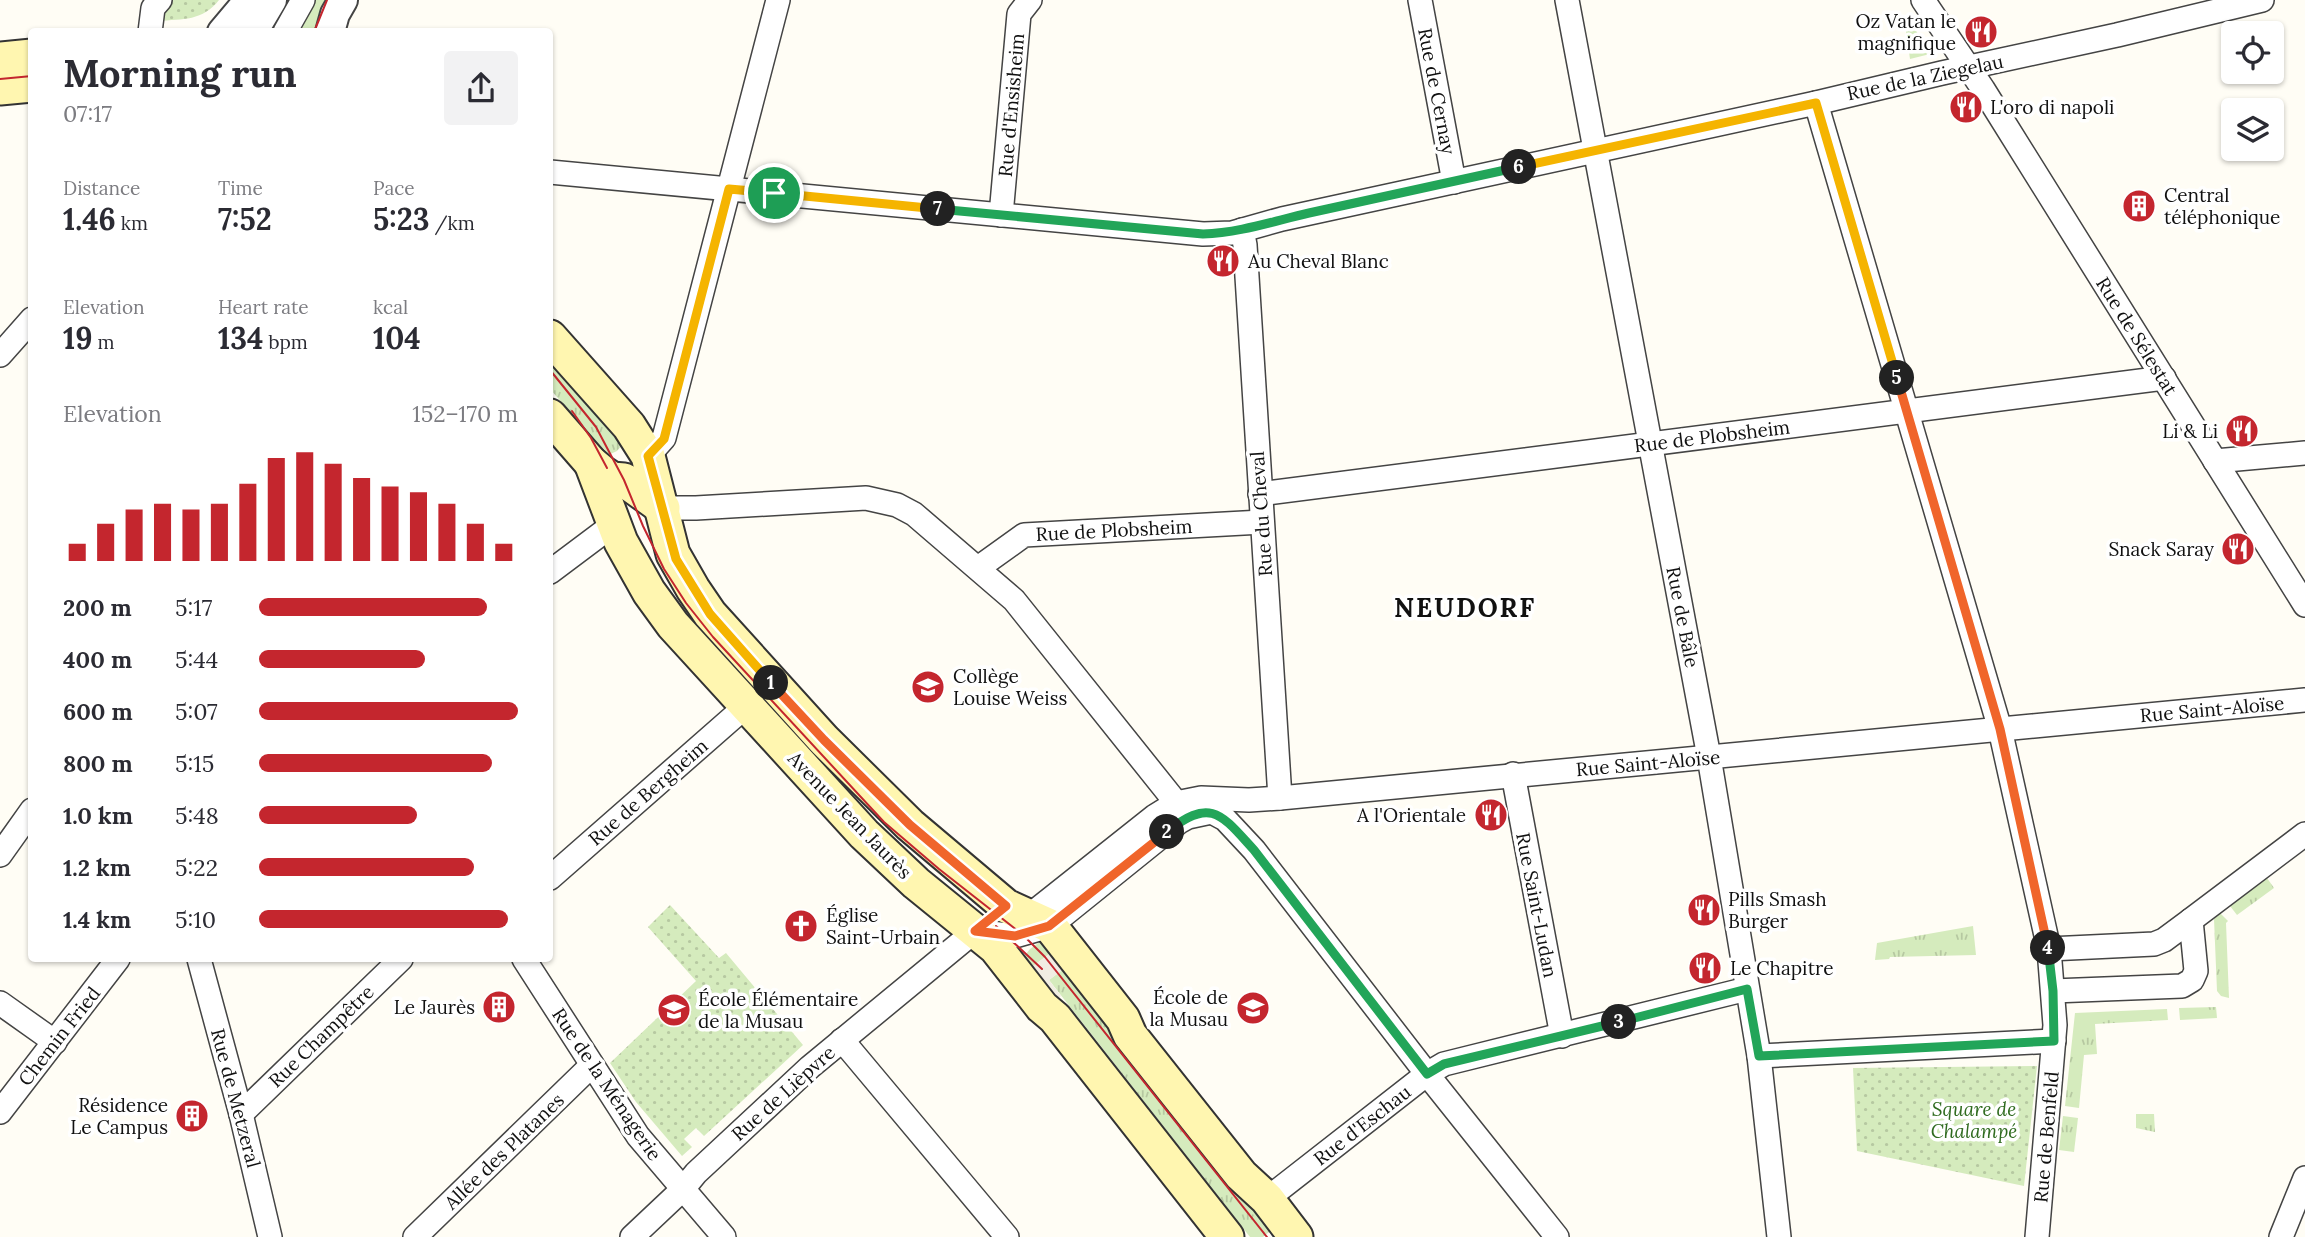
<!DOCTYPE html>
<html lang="en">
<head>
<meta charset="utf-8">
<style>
  body { margin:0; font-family:Lora,serif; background:#f2f2f3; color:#2b2b33; height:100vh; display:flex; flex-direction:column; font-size:26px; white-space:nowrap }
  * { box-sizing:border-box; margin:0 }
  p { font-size:23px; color:#7c7c81 }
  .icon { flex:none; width:38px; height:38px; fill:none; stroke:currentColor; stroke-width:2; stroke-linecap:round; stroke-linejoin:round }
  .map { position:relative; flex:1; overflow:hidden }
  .drawer { position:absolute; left:28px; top:28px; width:525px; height:934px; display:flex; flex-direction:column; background:#fff; border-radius:7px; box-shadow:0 2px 5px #0004 }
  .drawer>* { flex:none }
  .fabs { position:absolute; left:2221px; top:21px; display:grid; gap:14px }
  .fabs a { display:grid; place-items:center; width:63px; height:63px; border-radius:7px; background:#fff; box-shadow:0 2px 5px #0004; font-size:35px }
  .pin { position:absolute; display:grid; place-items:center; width:60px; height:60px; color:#fff; margin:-30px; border:4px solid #fff; border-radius:50%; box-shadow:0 2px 7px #0007 }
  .km { position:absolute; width:35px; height:35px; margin:-18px; border-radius:50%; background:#222; color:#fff; font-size:19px; line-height:35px; text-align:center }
  .round { display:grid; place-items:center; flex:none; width:74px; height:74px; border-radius:7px; background:#f2f2f3 }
  .overview { display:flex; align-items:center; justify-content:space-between; height:119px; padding:0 35px }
  h1 { font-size:38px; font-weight:700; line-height:52px }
  .figures { display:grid; grid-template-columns:repeat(3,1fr); gap:10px; height:119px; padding:7px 35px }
  .figures div { display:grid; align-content:center }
  .figures b { font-size:30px; font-weight:700 }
  .figures small { font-size:19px; font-weight:400 }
  .figures p { font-size:19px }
  .chart { height:196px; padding:14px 35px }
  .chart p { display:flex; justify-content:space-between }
  .chart svg { width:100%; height:126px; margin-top:7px; stroke:#c4262e; stroke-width:6 }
  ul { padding:0 35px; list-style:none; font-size:23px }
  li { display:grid; grid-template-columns:112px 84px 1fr; align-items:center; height:52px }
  li i { height:18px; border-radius:9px; background:#c4262e }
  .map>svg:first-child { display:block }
  .grass { fill:url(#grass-tufts) }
  .park { fill:url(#park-dots) }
  .plaza { fill:#f1ede2 }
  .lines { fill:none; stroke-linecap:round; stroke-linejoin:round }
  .minor-casing { stroke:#444; stroke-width:26 }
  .tertiary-casing { stroke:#444; stroke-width:32 }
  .secondary-casing { stroke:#333; stroke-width:37 }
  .minor { stroke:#fff; stroke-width:23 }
  .tertiary { stroke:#fff; stroke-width:28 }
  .secondary { stroke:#fff6b0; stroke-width:33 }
  .tram { stroke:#c4262e; stroke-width:2 }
  .split-1-casing { stroke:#fff; stroke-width:14 }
  .split-2-casing { stroke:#fff; stroke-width:14 }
  .split-3-casing { stroke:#fff; stroke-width:14 }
  .split-4-casing { stroke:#fff; stroke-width:14 }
  .split-5-casing { stroke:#fff; stroke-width:14 }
  .split-6-casing { stroke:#fff; stroke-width:14 }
  .split-7-casing { stroke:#fff; stroke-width:14 }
  .split-8-casing { stroke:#fff; stroke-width:14 }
  .split-1 { stroke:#f5b400; stroke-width:9 }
  .split-2 { stroke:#f0652b; stroke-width:9 }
  .split-3 { stroke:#22a559; stroke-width:9 }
  .split-4 { stroke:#22a559; stroke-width:9 }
  .split-5 { stroke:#f0652b; stroke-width:9 }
  .split-6 { stroke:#f5b400; stroke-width:9 }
  .split-7 { stroke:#22a559; stroke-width:9 }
  .split-8 { stroke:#f5b400; stroke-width:9 }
  .labels { text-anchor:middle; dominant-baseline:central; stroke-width:7; stroke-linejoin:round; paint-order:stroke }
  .poi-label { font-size:19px; fill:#111; stroke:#fff; text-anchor:start }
  .street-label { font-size:19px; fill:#111; stroke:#fff }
  .park-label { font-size:19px; font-style:italic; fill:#2f6b1f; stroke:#fff }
  .district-label { font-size:26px; font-weight:bold; letter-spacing:2px; fill:#111; stroke:#fff }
</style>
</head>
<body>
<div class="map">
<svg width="2305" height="1237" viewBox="0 0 2305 1237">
  <defs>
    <pattern id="grass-tufts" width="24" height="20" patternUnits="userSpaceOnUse" patternTransform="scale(1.75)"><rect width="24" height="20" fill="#d5ebbd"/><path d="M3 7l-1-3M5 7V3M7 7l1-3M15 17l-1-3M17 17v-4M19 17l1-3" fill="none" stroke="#b6c8a1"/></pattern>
    <pattern id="park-dots" width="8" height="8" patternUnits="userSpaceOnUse" patternTransform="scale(1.75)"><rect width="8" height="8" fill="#d5ebbd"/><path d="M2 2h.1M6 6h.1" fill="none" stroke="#b6c8a1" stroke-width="1.8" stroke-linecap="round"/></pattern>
  </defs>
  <rect width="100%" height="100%" fill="#fffdf5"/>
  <g class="grass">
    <polygon points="310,0 335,0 323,31 295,32"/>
    <polygon points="1904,17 1908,17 1930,54 1910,59"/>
    <polygon points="550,364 576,392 582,387 624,443 617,451 604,457 561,406 563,404 550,389"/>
    <polygon points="2267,878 2274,888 2237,915 2230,906"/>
    <polygon points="2220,913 2228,921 2226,923 2229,998 2221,996 2217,991 2214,919"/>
    <polygon points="1973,926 1976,955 1890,957 1889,959 1875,960 1877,943"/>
    <polygon points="1041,941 1056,949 1029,969 1021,960 1030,949"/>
    <polygon points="1069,965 1275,1227 1263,1237 1250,1237 1049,980"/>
    <polygon points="2216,1007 2217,1018 2180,1020 2179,1008"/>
    <polygon points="2167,1009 2168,1020 2095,1024 2097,1054 2084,1055 2079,1108 2065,1106 2075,1013"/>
    <polygon points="2136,1114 2154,1114 2155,1132 2136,1128"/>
    <polygon points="2063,1116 2078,1118 2074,1152 2059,1150"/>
  </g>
  <g class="park">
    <path d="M164 0H219C203 21 183 19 158 21Z"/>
    <polygon points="670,905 719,958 726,953 803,1045 704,1136 696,1128 684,1139 692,1147 682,1156 636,1102 610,1063 696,981 648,927"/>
    <polygon points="2037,1066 2024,1186 1857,1151 1853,1068"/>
  </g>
  <polygon class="plaza" points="1056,949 1069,965 1049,980 1061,996 1054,1002 1029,969"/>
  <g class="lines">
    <defs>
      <g id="minor">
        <polyline points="1420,0 1454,182"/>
        <polyline points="1567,0 1709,757 1759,1056 1779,1237"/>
        <polyline points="1923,0 1983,89 2305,605"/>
        <polyline points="150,32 153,8 160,0"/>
        <polyline points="285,32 303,0"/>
        <polyline points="1816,103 2000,729 2049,949 2055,1025 2037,1237"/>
        <polyline points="550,172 1203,234 1232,233 1282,219 1816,103 1942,73 2117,35 2262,0"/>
        <polyline points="1001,215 1019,14 1030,0"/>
        <polyline points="1242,230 1245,245 1280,798"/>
        <polyline points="0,355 32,319"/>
        <polyline points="648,456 664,438 778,0"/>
        <polyline points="2215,461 2305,453"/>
        <polyline points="1260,494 2164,378"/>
        <polyline points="663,508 696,508 866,498 897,505 914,514 1014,600 1186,815"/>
        <polyline points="978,568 1024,535 1262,522"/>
        <polyline points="550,572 614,524"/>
        <polyline points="1513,774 1562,1036"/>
        <polyline points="1212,812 1225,819 1254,850 1427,1074 1557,1237"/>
        <polyline points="0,855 32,810"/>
        <polyline points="550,878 746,706"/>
        <polyline points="1029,916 1155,816 1176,803 1201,798 1249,800 1280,798 2305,700"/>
        <polyline points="2191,920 2305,834"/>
        <polyline points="2049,949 2154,944 2164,940 2191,920 2196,971 2192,980 2182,986 2053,991"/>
        <polyline points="199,959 241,1114 270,1237"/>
        <polyline points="524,959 638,1136 724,1237"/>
        <polyline points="0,1003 55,1042"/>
        <polyline points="842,1040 1007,1237"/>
        <polyline points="1759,1056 2054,1041"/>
        <polyline points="0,1112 118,959"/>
        <polyline points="241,1114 401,959"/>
        <polyline points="1267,1199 1427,1074 1444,1064 1747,989"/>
        <polyline points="415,1237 592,1065"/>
        <polyline points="632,1237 683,1189 696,1173 810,1067 975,931 1015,936 1050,926 1179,822 1188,817 1216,811"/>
        <polyline points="2281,1237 2305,1178"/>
      </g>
      <g id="tertiary">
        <polyline points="222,32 249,0"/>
        <polyline points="253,32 272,0"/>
        <polyline points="330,32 335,14 343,0"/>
      </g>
      <g id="secondary">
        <polyline points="0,59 32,56"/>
        <polyline points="0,88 32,85"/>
        <polyline points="550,337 629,426 648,456 673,554 693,589 710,614 824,740 910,825 1006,906 1050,926 1123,1019 1130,1035 1241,1175 1267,1199 1296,1237"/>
        <polyline points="550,416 591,463 603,473 612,479 624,480 663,508"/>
        <polyline points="591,463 621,542 649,592 673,625 864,834 916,883 996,948 1042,1007 1055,1018 1227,1237"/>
      </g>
    </defs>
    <use href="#minor" class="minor-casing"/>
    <use href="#tertiary" class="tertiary-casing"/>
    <use href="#secondary" class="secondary-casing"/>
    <use href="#minor" class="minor"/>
    <use href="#tertiary" class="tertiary"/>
    <use href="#secondary" class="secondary"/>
    <g class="tram">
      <polyline points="314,32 327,0"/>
      <polyline points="0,79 32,76"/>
      <polyline points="550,370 596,427 624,480 643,526 664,569 686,603 713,637 884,822 939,869 1023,935 1045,957 1267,1237"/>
      <polyline points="572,411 591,438 607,468"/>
      <polyline points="996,926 1042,969"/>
    </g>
  </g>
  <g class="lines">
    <defs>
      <polyline id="split-1" points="771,683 710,614 676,559 648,456 664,439 729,189 774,193"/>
      <polyline id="split-2" points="771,683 824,740 910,825 1006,906 975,931 1015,936 1049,926 1167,832"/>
      <path id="split-3" d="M1167 832C1211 796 1222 815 1254 850L1427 1074 1444 1064 1619 1022"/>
      <polyline id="split-4" points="1619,1022 1747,989 1759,1056 2054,1041 2053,991 2048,948"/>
      <polyline id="split-5" points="1897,378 2000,729 2048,948"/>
      <polyline id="split-6" points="1519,167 1816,103 1897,378"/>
      <path id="split-7" d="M938 209 1203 234C1239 233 1274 221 1309 213 1379 198 1449 183 1519 167"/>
      <polyline id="split-8" points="774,193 938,209"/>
    </defs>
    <use href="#split-1" class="split-1-casing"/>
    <use href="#split-2" class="split-2-casing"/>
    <use href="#split-3" class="split-3-casing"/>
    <use href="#split-4" class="split-4-casing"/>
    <use href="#split-5" class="split-5-casing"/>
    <use href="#split-6" class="split-6-casing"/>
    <use href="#split-7" class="split-7-casing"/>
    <use href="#split-8" class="split-8-casing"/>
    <use href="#split-1" class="split-1"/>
    <use href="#split-2" class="split-2"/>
    <use href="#split-3" class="split-3"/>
    <use href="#split-4" class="split-4"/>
    <use href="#split-5" class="split-5"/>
    <use href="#split-6" class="split-6"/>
    <use href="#split-7" class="split-7"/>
    <use href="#split-8" class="split-8"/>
  </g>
  <defs>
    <symbol id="restaurant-disc" viewBox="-11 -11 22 22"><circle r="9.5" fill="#c4262e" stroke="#fff"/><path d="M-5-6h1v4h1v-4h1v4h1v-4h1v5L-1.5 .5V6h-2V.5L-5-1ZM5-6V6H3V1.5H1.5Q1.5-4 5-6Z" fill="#fff"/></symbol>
    <symbol id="building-disc" viewBox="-11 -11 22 22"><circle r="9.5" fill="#c4262e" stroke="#fff"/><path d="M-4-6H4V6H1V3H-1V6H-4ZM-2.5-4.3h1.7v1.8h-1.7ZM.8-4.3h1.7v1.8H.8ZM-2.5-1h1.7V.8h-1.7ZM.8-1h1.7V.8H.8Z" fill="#fff"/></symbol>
    <symbol id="school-disc" viewBox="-11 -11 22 22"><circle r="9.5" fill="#c4262e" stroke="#fff"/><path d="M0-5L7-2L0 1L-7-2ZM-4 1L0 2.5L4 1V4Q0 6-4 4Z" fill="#fff"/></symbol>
    <symbol id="church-disc" viewBox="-11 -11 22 22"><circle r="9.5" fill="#c4262e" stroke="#fff"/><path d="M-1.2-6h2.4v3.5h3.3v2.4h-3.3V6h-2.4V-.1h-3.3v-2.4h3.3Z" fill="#fff"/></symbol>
  </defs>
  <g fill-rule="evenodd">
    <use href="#restaurant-disc" x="1962" y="13" width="38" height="38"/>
    <use href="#restaurant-disc" x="1947" y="88" width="38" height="38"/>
    <use href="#building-disc" x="2120" y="187" width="38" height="38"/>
    <use href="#restaurant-disc" x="1204" y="242" width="38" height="38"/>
    <use href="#restaurant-disc" x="2223" y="412" width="38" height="38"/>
    <use href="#restaurant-disc" x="2219" y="530" width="38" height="38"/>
    <use href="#school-disc" x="909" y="668" width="38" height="38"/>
    <use href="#restaurant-disc" x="1472" y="796" width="38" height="38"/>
    <use href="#restaurant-disc" x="1685" y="891" width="38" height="38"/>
    <use href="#church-disc" x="782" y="907" width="38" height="38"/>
    <use href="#restaurant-disc" x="1686" y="949" width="38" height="38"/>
    <use href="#building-disc" x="480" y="988" width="38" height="38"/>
    <use href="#school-disc" x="1234" y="989" width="38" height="38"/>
    <use href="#school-disc" x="655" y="991" width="38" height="38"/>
    <use href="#building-disc" x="173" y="1097" width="38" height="38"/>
  </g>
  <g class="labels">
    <g class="poi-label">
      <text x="1956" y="21" text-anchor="end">Oz Vatan le<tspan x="1956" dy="22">magnifique</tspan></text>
      <text x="1990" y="107">L'oro di napoli</text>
      <text x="2164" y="195">Central<tspan x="2164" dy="22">téléphonique</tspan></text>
      <text x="1248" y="261">Au Cheval Blanc</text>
      <text x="2218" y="431" text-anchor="end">Li &amp; Li</text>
      <text x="2214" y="549" text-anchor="end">Snack Saray</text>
      <text x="953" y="676">Collège<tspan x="953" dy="22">Louise Weiss</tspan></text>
      <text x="1466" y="815" text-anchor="end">A l'Orientale</text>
      <text x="1728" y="899">Pills Smash<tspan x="1728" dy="22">Burger</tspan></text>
      <text x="826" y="915">Église<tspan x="826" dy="22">Saint-Urbain</tspan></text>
      <text x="1730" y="968">Le Chapitre</text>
      <text x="1228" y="997" text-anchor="end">École de<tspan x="1228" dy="22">la Musau</tspan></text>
      <text x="698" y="999">École Élémentaire<tspan x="698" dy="22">de la Musau</tspan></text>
      <text x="475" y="1007" text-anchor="end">Le Jaurès</text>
      <text x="168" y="1105" text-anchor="end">Résidence<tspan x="168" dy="22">Le Campus</tspan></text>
    </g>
    <g class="street-label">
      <text transform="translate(1925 77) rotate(-12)">Rue de la Ziegelau</text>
      <text transform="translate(1437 91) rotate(79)">Rue de Cernay</text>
      <text transform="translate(1011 105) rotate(-85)">Rue d'Ensisheim</text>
      <text transform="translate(2137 336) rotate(58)">Rue de Sélestat</text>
      <text transform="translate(1712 436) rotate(-7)">Rue de Plobsheim</text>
      <text transform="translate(1261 514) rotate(-94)">Rue du Cheval</text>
      <text transform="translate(1114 530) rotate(-3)">Rue de Plobsheim</text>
      <text transform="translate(1683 617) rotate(79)">Rue de Bâle</text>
      <text transform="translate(2212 709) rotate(-5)">Rue Saint-Aloïse</text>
      <text transform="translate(1648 763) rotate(-5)">Rue Saint-Aloïse</text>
      <text transform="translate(648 792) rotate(-41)">Rue de Bergheim</text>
      <text transform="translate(850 815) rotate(46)">Avenue Jean Jaurès</text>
      <text transform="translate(1537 905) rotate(79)">Rue Saint-Ludan</text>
      <text transform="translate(59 1036) rotate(-52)">Chemin Fried</text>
      <text transform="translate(321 1036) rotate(-44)">Rue Champêtre</text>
      <text transform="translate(607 1084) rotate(56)">Rue de la Ménagerie</text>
      <text transform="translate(783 1093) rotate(-42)">Rue de Lièpvre</text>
      <text transform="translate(236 1098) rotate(75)">Rue de Metzeral</text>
      <text transform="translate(1362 1125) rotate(-38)">Rue d'Eschau</text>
      <text transform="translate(2046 1137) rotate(-85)">Rue de Benfeld</text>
      <text transform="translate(504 1151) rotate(-44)">Allée des Platanes</text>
    </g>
    <g class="park-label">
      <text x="1974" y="1109">Square de<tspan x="1974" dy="22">Chalampé</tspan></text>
    </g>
    <g class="district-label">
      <text x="1465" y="607">NEUDORF</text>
    </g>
  </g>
</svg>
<div class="fabs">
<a><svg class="icon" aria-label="locate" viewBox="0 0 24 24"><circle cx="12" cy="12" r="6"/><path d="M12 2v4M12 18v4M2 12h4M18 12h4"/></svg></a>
<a><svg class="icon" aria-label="layers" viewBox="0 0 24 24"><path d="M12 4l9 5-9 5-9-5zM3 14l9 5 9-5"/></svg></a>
</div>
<div class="pin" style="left:774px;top:193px;background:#1e9e55"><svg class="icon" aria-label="arrive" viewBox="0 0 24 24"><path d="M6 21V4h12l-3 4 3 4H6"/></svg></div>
<b class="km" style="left:771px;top:683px">1</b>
<b class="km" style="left:1167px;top:832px">2</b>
<b class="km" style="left:1619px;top:1022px">3</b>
<b class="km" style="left:2048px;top:948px">4</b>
<b class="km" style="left:1897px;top:378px">5</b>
<b class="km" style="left:1519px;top:167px">6</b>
<b class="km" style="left:938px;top:209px">7</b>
<section class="drawer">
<div class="overview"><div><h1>Morning run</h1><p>07:17</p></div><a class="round"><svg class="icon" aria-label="share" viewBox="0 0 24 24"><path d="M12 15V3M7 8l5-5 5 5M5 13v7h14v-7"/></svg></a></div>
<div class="figures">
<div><p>Distance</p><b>1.46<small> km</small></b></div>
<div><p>Time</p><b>7:52</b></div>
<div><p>Pace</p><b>5:23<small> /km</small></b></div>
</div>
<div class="figures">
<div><p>Elevation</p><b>19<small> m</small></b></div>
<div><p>Heart rate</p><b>134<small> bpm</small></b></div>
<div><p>kcal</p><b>104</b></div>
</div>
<div class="chart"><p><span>Elevation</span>152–170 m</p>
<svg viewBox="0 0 160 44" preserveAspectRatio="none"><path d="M5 44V38M15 44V31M25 44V26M35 44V24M45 44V26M55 44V24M65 44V17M75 44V8M85 44V6M95 44V10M105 44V15M115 44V18M125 44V20M135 44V24M145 44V31M155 44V38"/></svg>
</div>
<ul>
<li><b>200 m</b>5:17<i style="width:88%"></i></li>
<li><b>400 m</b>5:44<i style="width:64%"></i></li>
<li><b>600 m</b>5:07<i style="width:100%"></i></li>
<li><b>800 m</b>5:15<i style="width:90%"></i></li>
<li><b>1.0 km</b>5:48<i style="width:61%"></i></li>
<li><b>1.2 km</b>5:22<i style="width:83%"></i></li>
<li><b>1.4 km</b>5:10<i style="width:96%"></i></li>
</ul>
</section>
</div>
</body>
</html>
